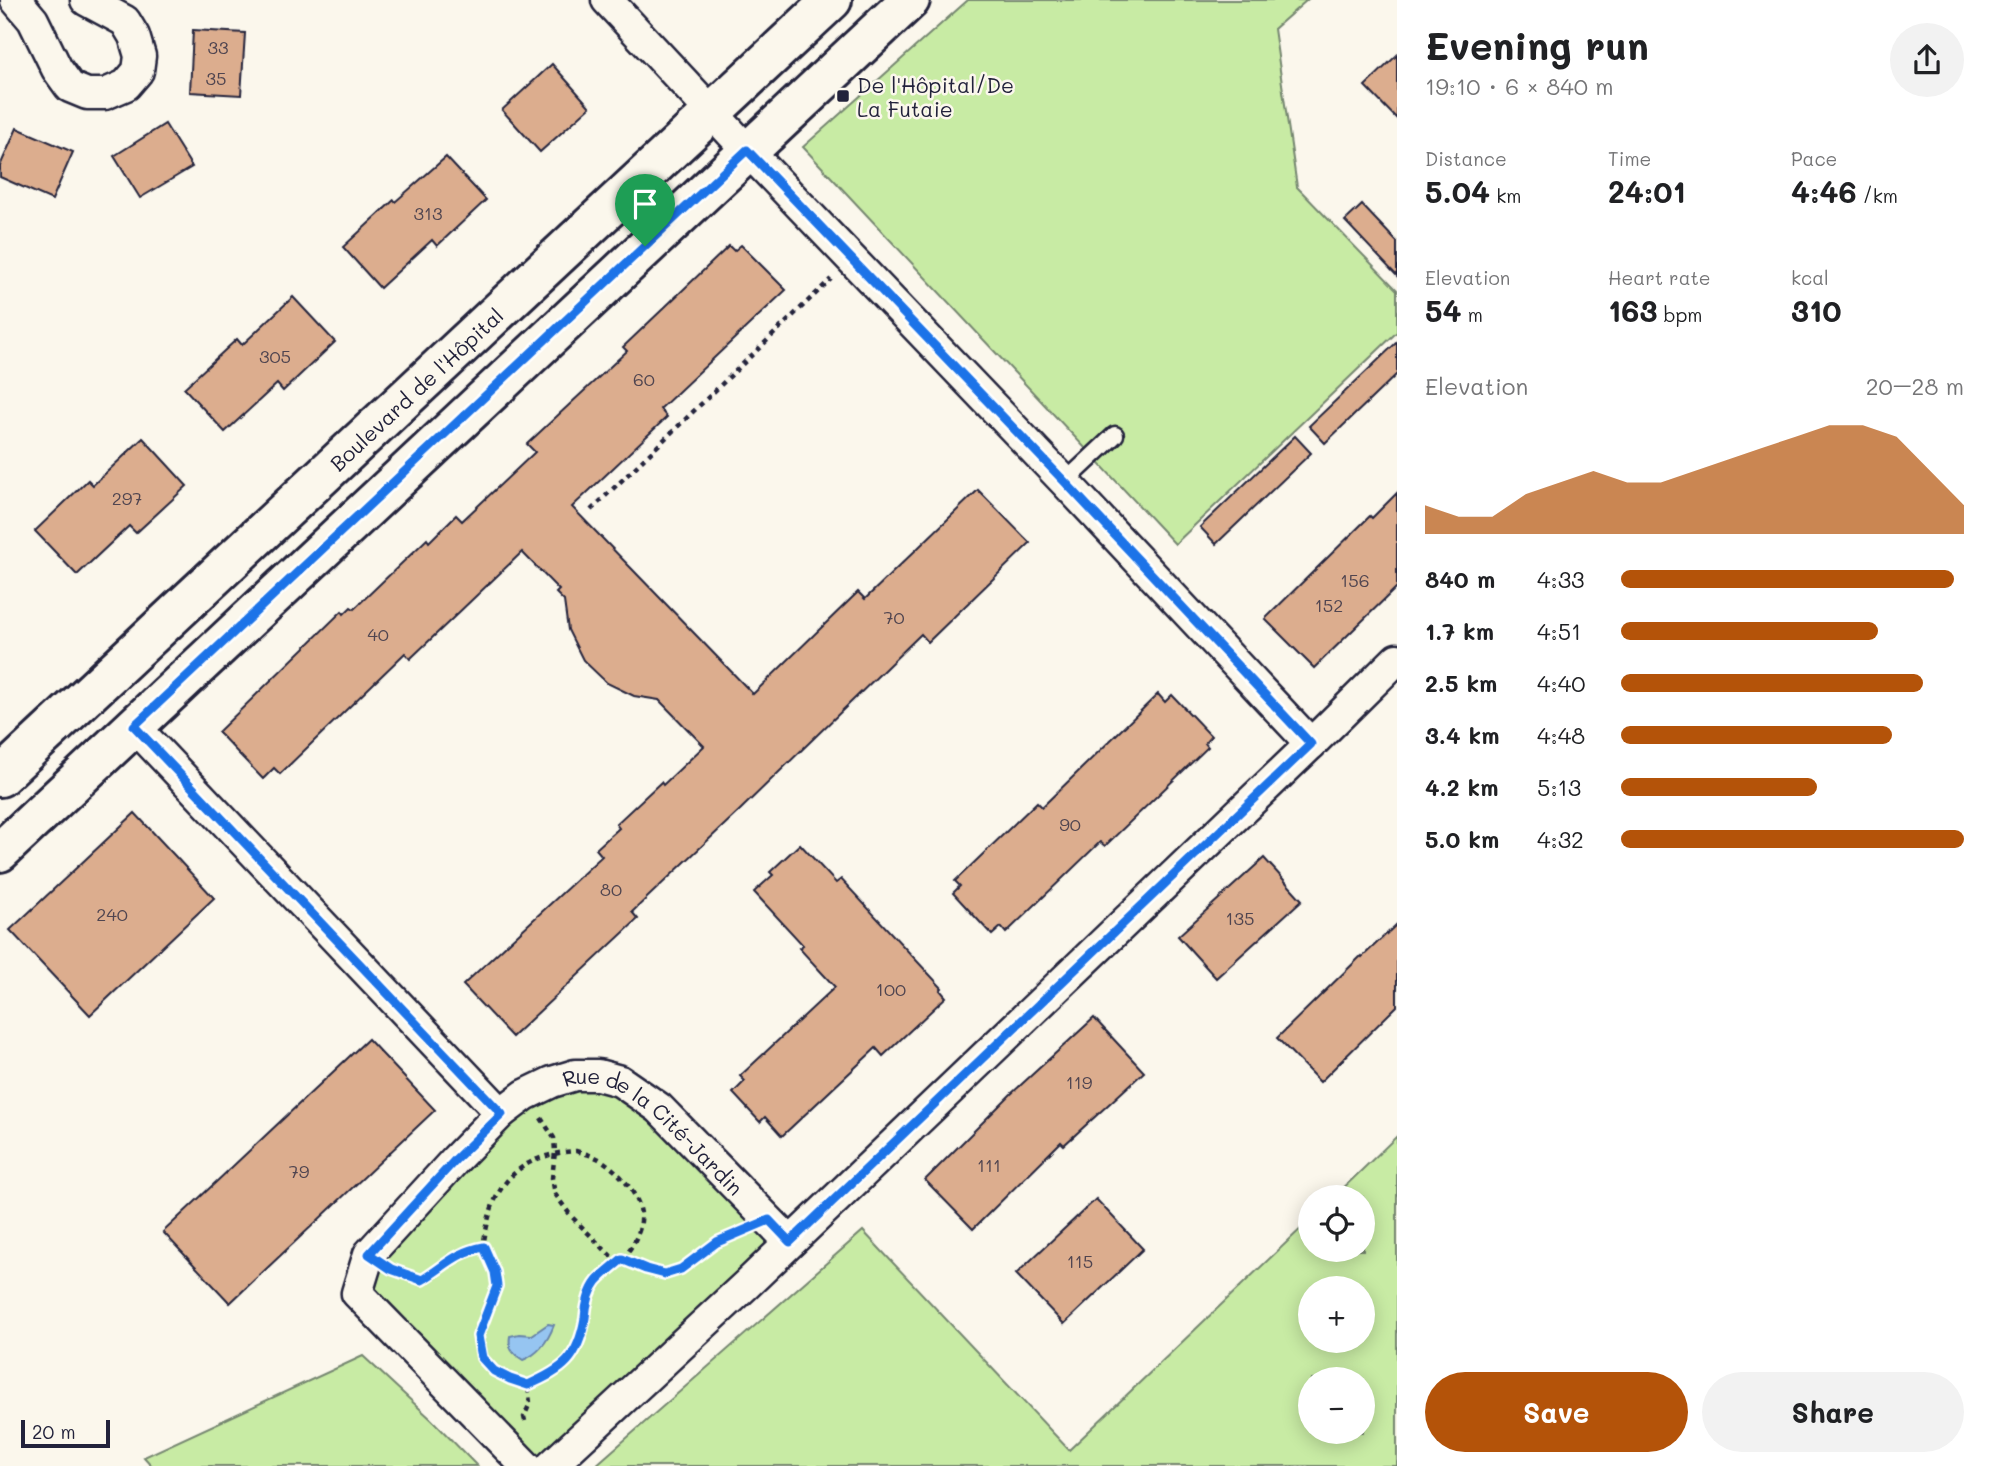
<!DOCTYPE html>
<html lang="en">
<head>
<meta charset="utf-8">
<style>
  body { margin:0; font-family:Mali,sans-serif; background:#f2f2f2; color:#202124; height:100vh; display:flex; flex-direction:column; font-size:26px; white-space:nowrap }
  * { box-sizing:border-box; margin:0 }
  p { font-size:23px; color:#757577 }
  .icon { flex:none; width:38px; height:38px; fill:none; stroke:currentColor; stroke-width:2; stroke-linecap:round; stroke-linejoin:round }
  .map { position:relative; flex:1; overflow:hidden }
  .drawer { display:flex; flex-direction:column; background:#fff; width:595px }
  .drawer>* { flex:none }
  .controls { position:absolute; left:1298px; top:1185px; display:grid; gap:14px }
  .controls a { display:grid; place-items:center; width:77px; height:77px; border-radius:50%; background:#fff; box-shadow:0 4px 18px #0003; font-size:35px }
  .scale { position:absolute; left:21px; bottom:18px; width:89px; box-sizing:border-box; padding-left:7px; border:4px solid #22223b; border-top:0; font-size:19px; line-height:24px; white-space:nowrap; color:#22223b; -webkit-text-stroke:5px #fbf7ec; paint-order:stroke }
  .pin { position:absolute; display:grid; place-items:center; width:60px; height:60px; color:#fff; margin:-72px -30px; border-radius:50% 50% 50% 0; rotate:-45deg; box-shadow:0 0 7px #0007 }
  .pin .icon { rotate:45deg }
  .round { display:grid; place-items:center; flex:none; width:74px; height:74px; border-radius:37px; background:#f2f2f2 }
  .summary { display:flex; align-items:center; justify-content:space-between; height:119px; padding:0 28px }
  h1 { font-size:38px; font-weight:700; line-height:52px }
  .figures { display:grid; grid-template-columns:repeat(3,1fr); gap:10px; height:119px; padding:7px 28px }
  .figures div { display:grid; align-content:center }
  .figures b { font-size:30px; font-weight:700 }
  .figures small { font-size:19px; font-weight:400 }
  .figures p { font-size:19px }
  .chart { height:196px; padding:14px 28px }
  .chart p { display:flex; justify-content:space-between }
  .chart svg { width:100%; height:126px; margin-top:7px; fill:#b45309; opacity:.7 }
  .cta { display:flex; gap:14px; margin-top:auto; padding:14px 28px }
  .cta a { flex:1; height:80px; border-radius:42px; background:#b45309; color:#fff; font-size:28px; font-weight:700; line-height:80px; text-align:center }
  .cta a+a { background:#f2f2f2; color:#202124 }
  ul { padding:0 28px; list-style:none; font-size:23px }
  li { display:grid; grid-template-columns:112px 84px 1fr; align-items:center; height:52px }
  li i { height:18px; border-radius:9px; background:#b45309 }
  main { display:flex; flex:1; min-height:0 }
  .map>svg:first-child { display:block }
  .green { fill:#c8eba4; stroke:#758670; stroke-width:2; fill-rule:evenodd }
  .water { fill:#96c5f1; stroke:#6884a8; stroke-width:2 }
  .building { fill:#dcad8e; stroke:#22223b; stroke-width:2 }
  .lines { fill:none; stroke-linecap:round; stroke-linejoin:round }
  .service-casing { stroke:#22223b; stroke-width:21 }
  .minor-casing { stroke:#22223b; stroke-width:35 }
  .secondary-casing { stroke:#22223b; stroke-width:44 }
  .path { stroke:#22223b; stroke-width:4.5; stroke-dasharray:5 5; stroke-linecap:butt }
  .service { stroke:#fbf7ec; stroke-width:16 }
  .minor { stroke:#fbf7ec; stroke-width:30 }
  .secondary { stroke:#fbf7ec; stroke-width:38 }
  .route-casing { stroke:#fff; stroke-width:14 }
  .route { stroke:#1a73e8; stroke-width:9 }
  .poi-dot { fill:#22223b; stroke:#fbf7ec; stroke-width:2.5 }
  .labels { text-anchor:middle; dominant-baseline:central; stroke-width:5; stroke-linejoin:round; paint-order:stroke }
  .number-label { font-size:18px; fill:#504550 }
  .poi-label { font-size:21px; fill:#22223b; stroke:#fbf7ec; text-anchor:start }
  .street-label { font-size:21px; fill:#22223b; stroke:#fbf7ec }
</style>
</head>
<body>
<main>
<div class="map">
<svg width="1397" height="1466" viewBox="0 0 1397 1466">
  <rect width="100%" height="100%" fill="#fbf7ec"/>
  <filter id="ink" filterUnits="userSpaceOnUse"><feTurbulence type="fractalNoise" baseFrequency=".0143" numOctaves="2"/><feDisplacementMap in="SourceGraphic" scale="14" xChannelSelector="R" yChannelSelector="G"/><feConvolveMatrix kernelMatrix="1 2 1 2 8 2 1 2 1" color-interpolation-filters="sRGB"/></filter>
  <g filter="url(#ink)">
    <g class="green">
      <polygon points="968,0 1307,0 1274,29 1297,187 1397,290 1397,332 1175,544 803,147"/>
      <polygon points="620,1081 790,1242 551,1466 526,1466 357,1293 369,1254 526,1095"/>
      <path d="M1397 1136V1466H595L863 1231 1069 1450 1311 1219V1250H1363V1197H1334ZM1311 1288H1363V1340H1311ZM1311 1379H1363V1432H1311Z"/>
      <polygon points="363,1356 432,1420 477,1466 152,1466 144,1457"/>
    </g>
    <path class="water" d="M548 1324 554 1325C548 1341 539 1354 523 1360 512 1353 508 1349 510 1336L519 1334 532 1335Z"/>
    <g class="building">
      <polygon points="193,30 245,33 241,95 190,92"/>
      <polygon points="1397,55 1397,119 1365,86"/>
      <polygon points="552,64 590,107 540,152 502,110"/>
      <polygon points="165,124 192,167 140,198 114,156"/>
      <polygon points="17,128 73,152 52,200 0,177 0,166"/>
      <polygon points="446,157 486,200 437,246 432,240 380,288 343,247 394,200 395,202"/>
      <polygon points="1362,205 1397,242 1397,276 1345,221"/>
      <polygon points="741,245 786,290 660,409 667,417 572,507 753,694 858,592 865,599 978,490 1030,543 928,642 921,634 739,811 632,912 638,919 512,1037 463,985 602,856 596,849 619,828 616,824 661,782 663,785 704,746 659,700 634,696 607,683 583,660 568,630 564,601 556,593 559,590 522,552 410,659 405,653 280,774 274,768 263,779 218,732 342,611 344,614 351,607 354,609 427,539 429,542 456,515 462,521 535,452 527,444 627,351 623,347 729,246 734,251"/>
      <polygon points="293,297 335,342 283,391 277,384 225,432 184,388 237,339 242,345"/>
      <polygon points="1397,342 1397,374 1325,443 1309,426"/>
      <polygon points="1295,436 1311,453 1216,544 1200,527"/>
      <polygon points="143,438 187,486 136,533 129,526 77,575 35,531 88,480 93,485"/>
      <polygon points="1397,493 1397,587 1314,668 1265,619 1370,516 1372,518"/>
      <polygon points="1158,694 1165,702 1172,695 1211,736 1205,743 1208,747 1105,846 1100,842 1006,933 1001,927 992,935 953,893 960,886 955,881 1037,802 1042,807"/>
      <polygon points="135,813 214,898 90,1015 10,930"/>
      <polygon points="800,844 836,883 841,879 942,988 940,990 946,997 883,1056 876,1048 782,1136 765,1117 760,1122 733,1093 745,1081 740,1076 835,987 799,948 803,945 754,892 773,875 770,872"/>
      <polygon points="1264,858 1302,900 1216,978 1178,936"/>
      <polygon points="1397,924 1397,1006 1320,1082 1277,1038 1361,956 1362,957"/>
      <polygon points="1094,1018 1144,1072 1064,1145 1061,1142 973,1229 925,1180 1011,1094"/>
      <polygon points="368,1039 435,1110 230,1303 163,1232"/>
      <polygon points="1096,1199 1143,1249 1064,1324 1016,1274"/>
    </g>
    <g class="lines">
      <defs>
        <polyline id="service" points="1065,482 1115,435"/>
        <g id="minor">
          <polyline points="16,0 33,20 57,69 70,87 87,94 105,94 126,85 138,71 140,56 134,36 125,21 86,0"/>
          <polyline points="607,0 747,150 1065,482 1311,744"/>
          <polyline points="134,726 501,1113"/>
          <path id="s1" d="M526 1466 357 1293 369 1254 456 1159 501 1113 525 1095 552 1082 575 1075H598L620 1081 659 1108 790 1242"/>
          <polyline points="551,1466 747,1284 1311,744 1397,659"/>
        </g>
        <g id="secondary">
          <path id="s2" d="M0 777 832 0"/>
          <polyline points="0,852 910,0"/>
        </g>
      </defs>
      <use href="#service" class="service-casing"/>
      <use href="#minor" class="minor-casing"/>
      <use href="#secondary" class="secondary-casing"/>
      <g class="path">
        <polyline points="591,510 831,279"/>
        <polyline points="541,1118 554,1138 555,1152 552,1178 555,1194 571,1216 611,1256 646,1269 665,1274 681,1269 717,1243 739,1233"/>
        <path d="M576 1151C583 1153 591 1155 597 1158 616 1167 644 1198 641 1221 640 1234 631 1249 622 1259 614 1268 601 1274 595 1285 585 1302 587 1319 582 1337 574 1364 552 1374 528 1385 507 1378 485 1371 481 1348 480 1342 478 1338 480 1332 484 1317 495 1303 497 1287 499 1272 486 1261 484 1247 483 1240 487 1228 488 1221 499 1174 530 1154 576 1151Z"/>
        <path d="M393 1270 422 1280C445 1266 456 1251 484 1247"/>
        <polyline points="525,1421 524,1417 530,1403 528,1385"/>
      </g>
      <use href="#service" class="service"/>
      <use href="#minor" class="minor"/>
      <use href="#secondary" class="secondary"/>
    </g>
  </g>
  <g class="lines" filter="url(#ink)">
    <defs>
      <path id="route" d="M747 150 1065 482 1311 744 790 1242 769 1220 717 1242 681 1269 665 1274 646 1269 622 1259C614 1266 604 1273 597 1281 589 1291 586 1305 585 1318 578 1359 564 1369 528 1385L510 1379 494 1371 482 1358 478 1336 497 1286 495 1272 484 1247C456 1252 445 1266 422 1280L391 1269 369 1254 456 1159 502 1114 134 726Z"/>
    </defs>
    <use href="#route" class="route-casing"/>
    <use href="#route" class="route"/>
  </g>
  <rect class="poi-dot" x="836" y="89" width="14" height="14" rx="3.5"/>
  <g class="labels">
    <g class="number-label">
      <text x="218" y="47">33</text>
      <text x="216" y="78">35</text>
      <text x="428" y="213">313</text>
      <text x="275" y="356">305</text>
      <text x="644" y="379">60</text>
      <text x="127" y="498">297</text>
      <text x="1355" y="580">156</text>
      <text x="1329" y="605">152</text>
      <text x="894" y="617">70</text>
      <text x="378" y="634">40</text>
      <text x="1070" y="824">90</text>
      <text x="611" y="889">80</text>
      <text x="112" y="914">240</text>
      <text x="1240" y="918">135</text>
      <text x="891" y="989">100</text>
      <text x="1079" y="1082">119</text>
      <text x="989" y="1165">111</text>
      <text x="299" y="1171">79</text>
      <text x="1080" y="1261">115</text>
    </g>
    <g class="poi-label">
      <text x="857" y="84">De l'Hôpital/De<tspan x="857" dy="24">La Futaie</tspan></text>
    </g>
    <g class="street-label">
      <text stroke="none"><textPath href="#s2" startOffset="569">Boulevard de l'Hôpital</textPath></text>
      <text stroke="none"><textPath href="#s1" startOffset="658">Rue de la Cité-Jardin</textPath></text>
    </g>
  </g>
</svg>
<div class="controls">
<a><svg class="icon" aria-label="locate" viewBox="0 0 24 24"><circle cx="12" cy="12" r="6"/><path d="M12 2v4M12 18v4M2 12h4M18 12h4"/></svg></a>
<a>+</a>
<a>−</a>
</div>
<div class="scale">20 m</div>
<div class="pin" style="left:645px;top:246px;background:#1e9e55"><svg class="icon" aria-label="arrive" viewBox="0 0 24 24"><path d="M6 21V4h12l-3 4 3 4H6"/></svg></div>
</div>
<section class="drawer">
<div class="summary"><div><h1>Evening run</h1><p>19:10 · 6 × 840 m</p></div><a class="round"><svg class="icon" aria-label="share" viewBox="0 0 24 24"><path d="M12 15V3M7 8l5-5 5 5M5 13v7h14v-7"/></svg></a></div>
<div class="figures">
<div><p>Distance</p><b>5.04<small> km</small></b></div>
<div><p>Time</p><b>24:01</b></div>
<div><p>Pace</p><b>4:46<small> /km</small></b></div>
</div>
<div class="figures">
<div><p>Elevation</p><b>54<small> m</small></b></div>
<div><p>Heart rate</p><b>163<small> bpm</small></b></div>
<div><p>kcal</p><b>310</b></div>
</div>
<div class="chart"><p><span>Elevation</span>20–28 m</p>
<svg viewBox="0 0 160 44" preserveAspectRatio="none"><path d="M0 44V34L10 38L20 38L30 30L40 26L50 22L60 26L70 26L80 22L90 18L100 14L110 10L120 6L130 6L140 10L150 22L160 34V44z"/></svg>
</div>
<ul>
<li><b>840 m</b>4:33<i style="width:97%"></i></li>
<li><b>1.7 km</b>4:51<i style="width:75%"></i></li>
<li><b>2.5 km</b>4:40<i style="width:88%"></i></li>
<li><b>3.4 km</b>4:48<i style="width:79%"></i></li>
<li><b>4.2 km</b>5:13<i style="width:57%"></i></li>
<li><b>5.0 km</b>4:32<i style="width:100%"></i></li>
</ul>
<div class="cta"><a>Save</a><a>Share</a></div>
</section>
</main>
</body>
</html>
